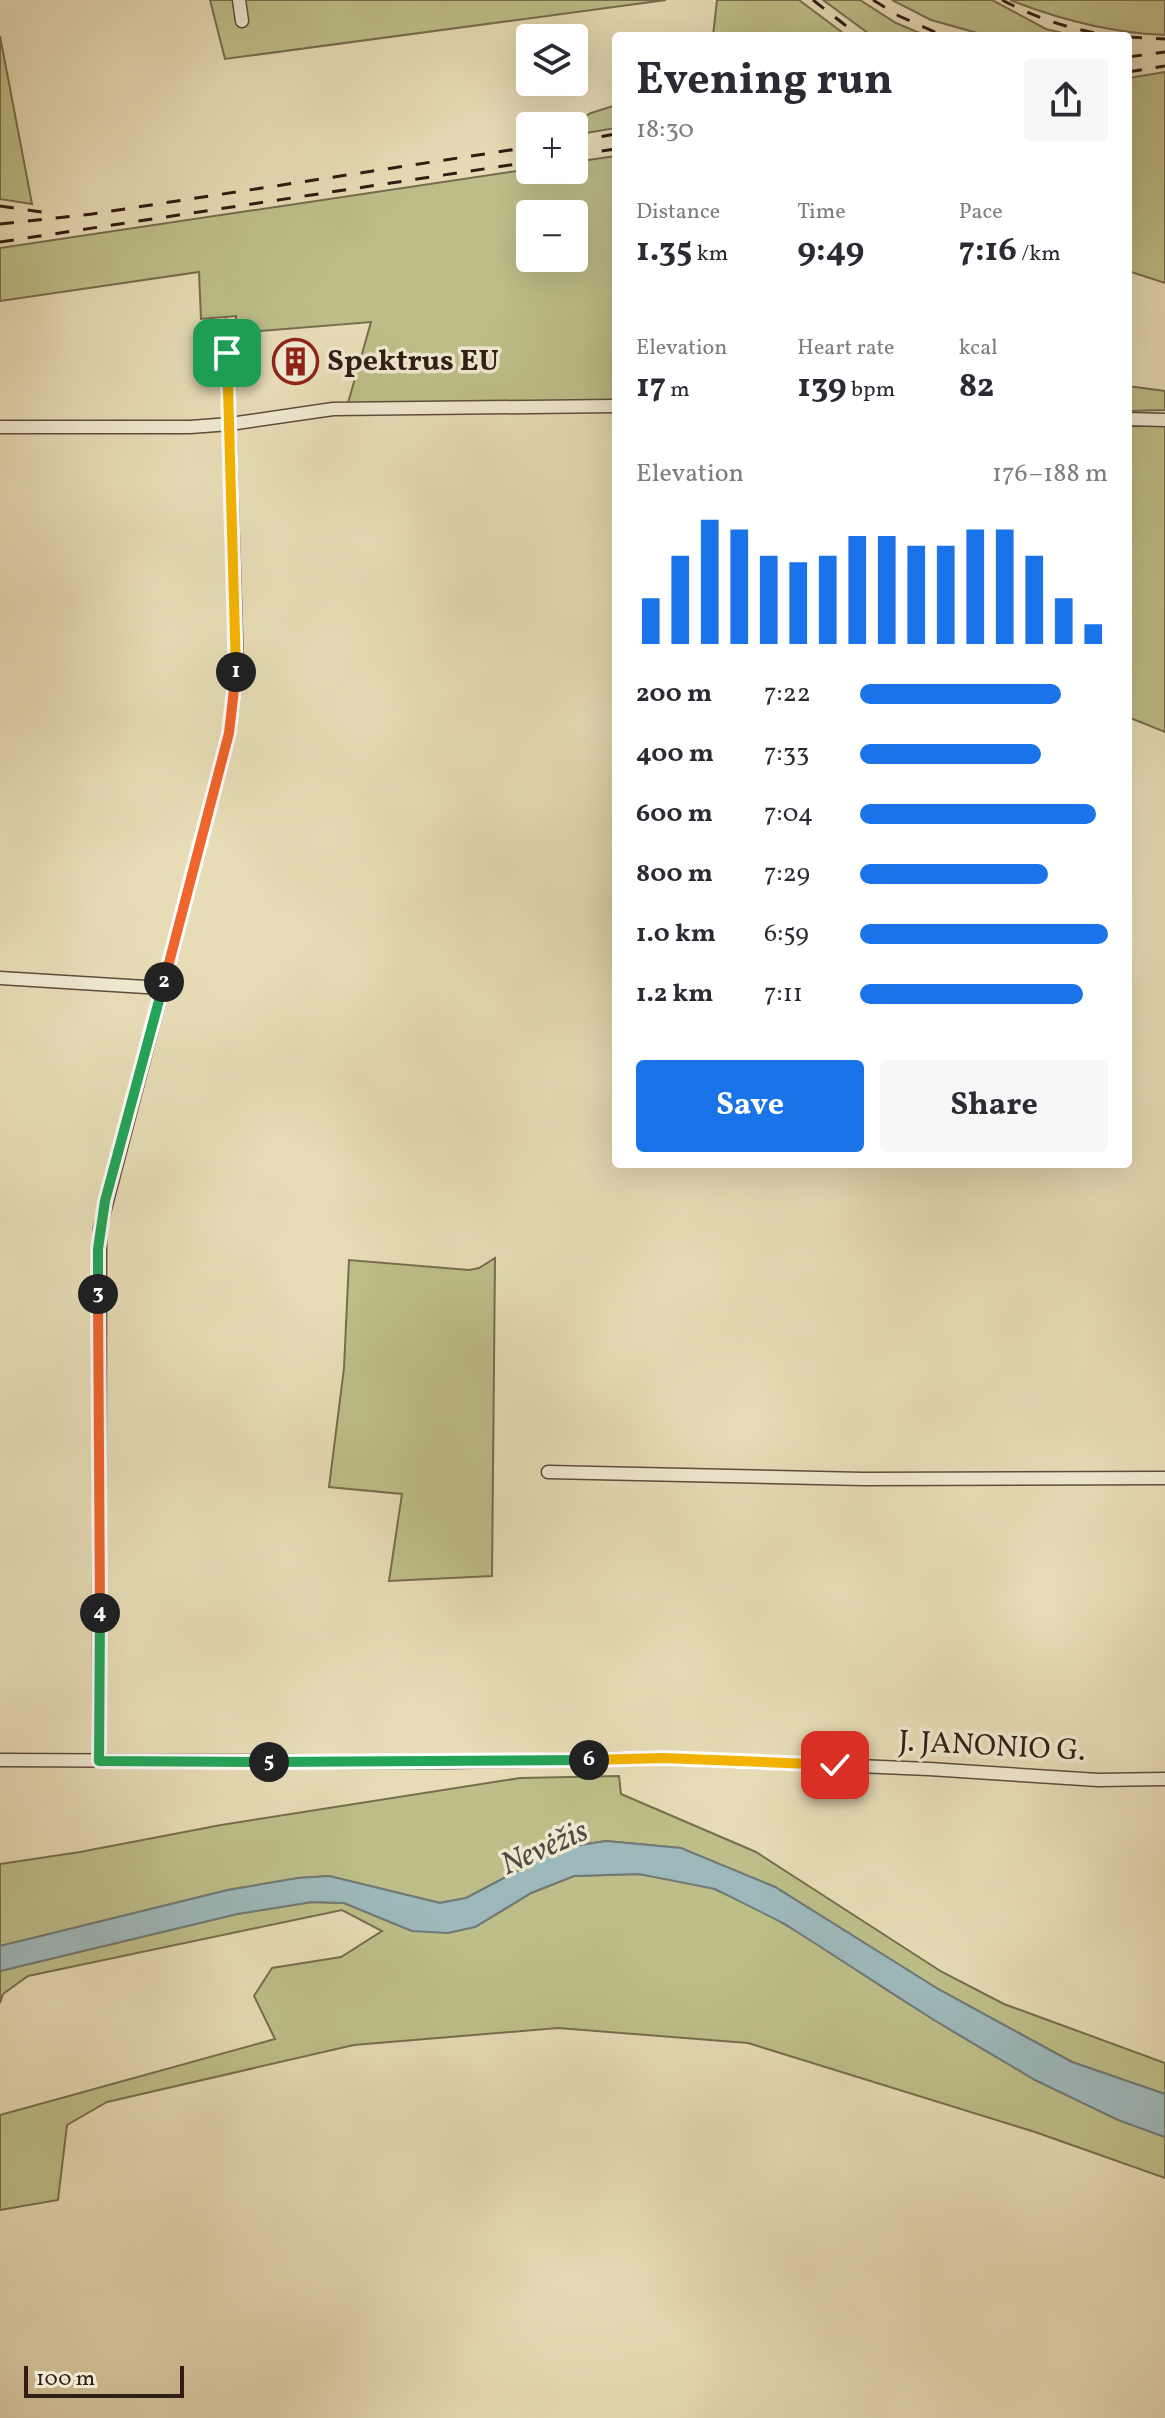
<!DOCTYPE html>
<html lang="en">
<head>
<meta charset="utf-8">
<style>
  body { margin:0; font-family:Vollkorn,serif; background:#f7f7f7; color:#2b2b33; height:100vh; display:flex; flex-direction:column; font-size:30px; white-space:nowrap }
  * { box-sizing:border-box; margin:0 }
  p { font-size:26px; color:#7c7c81 }
  .icon { flex:none; width:44px; height:44px; fill:none; stroke:currentColor; stroke-width:2; stroke-linecap:round; stroke-linejoin:round }
  .map { position:relative; flex:1; overflow:hidden }
  .panel { position:absolute; left:612px; top:32px; width:520px; height:1136px; display:flex; flex-direction:column; background:#fff; border-radius:8px; box-shadow:0 8px 32px #0002 }
  .panel>* { flex:none }
  .tools { position:absolute; left:516px; top:24px; display:grid; gap:16px }
  .tools a { display:grid; place-items:center; width:72px; height:72px; border-radius:8px; background:#fff; box-shadow:0 8px 32px #0002; font-size:40px }
  .scale { position:absolute; left:24px; bottom:20px; width:160px; box-sizing:border-box; padding-left:8px; border:4px solid #301d13; border-top:0; font-size:22px; line-height:28px; white-space:nowrap; color:#301d13; -webkit-text-stroke:6px #efe8d0; paint-order:stroke }
  .pin { position:absolute; display:grid; place-items:center; width:68px; height:68px; color:#fff; margin:-34px; border-radius:16px; box-shadow:0 4px 12px #0006 }
  .km { position:absolute; width:40px; height:40px; margin:-20px; border-radius:50%; background:#222; color:#fff; font-size:22px; line-height:40px; text-align:center }
  .round { display:grid; place-items:center; flex:none; width:84px; height:84px; border-radius:8px; background:#f7f7f7 }
  .head { display:flex; align-items:center; justify-content:space-between; height:136px; padding:0 24px }
  h1 { font-size:44px; font-weight:700; line-height:60px }
  .metrics { display:grid; grid-template-columns:repeat(3,1fr); gap:12px; height:136px; padding:8px 24px }
  .metrics div { display:grid; align-content:center }
  .metrics b { font-size:34px; font-weight:700 }
  .metrics small { font-size:22px; font-weight:400 }
  .metrics p { font-size:22px }
  .chart { height:224px; padding:16px 24px }
  .chart p { display:flex; justify-content:space-between }
  .chart svg { width:100%; height:144px; margin-top:8px; stroke:#1a73e8; stroke-width:6 }
  .button { display:flex; gap:16px; margin-top:auto; padding:16px 24px }
  .button a { flex:1; height:92px; border-radius:8px; background:#1a73e8; color:#fff; font-size:32px; font-weight:700; line-height:92px; text-align:center }
  .button a+a { background:#f7f7f7; color:#2b2b33 }
  ul { padding:0 24px; list-style:none; font-size:26px }
  li { display:grid; grid-template-columns:128px 96px 1fr; align-items:center; height:60px }
  li i { height:20px; border-radius:10px; background:#1a73e8 }
  .map>svg:first-child { display:block }
  .green { fill:#bdbe89; stroke:#766e4e; stroke-width:2; fill-rule:evenodd }
  .water { fill:#9db8ba; stroke:#717a77; stroke-width:2 }
  .lines { fill:none; stroke-linecap:round; stroke-linejoin:round }
  .minor-casing { stroke:#5e4d3c; stroke-width:15 }
  .minor { stroke:#efe8d0; stroke-width:12 }
  .rail { stroke:#301d13; stroke-width:3; stroke-dasharray:14 14; stroke-linecap:butt }
  .split-1-casing { stroke:#fff; stroke-width:16 }
  .split-2-casing { stroke:#fff; stroke-width:16 }
  .split-3-casing { stroke:#fff; stroke-width:16 }
  .split-4-casing { stroke:#fff; stroke-width:16 }
  .split-5-casing { stroke:#fff; stroke-width:16 }
  .split-6-casing { stroke:#fff; stroke-width:16 }
  .split-7-casing { stroke:#fff; stroke-width:16 }
  .split-1 { stroke:#f5b400; stroke-width:10 }
  .split-2 { stroke:#f0652b; stroke-width:10 }
  .split-3 { stroke:#22a559; stroke-width:10 }
  .split-4 { stroke:#f0652b; stroke-width:10 }
  .split-5 { stroke:#22a559; stroke-width:10 }
  .split-6 { stroke:#22a559; stroke-width:10 }
  .split-7 { stroke:#f5b400; stroke-width:10 }
  .labels { text-anchor:middle; dominant-baseline:central; stroke-width:7; stroke-linejoin:round; paint-order:stroke }
  .poi-label { font-size:30px; font-weight:bold; fill:#301d13; stroke:#efe8d0; text-anchor:start }
  .street-label { font-size:30px; fill:#301d13; stroke:#efe8d0 }
  .water-label { font-size:32px; font-style:italic; fill:#514c45; stroke:#efe8d0 }
</style>
</head>
<body>
<div class="map">
<svg width="1165" height="2418" viewBox="0 0 1165 2418">
  <rect width="100%" height="100%" fill="#e7dcb6"/>
  <filter id="stains"><feTurbulence type="fractalNoise" baseFrequency=".0025" numOctaves="4"/><feColorMatrix values="0 0 0 0 .2 0 0 0 0 .09 0 0 0 0 .02 0 0 0 .5 -.17"/></filter>
  <radialGradient id="worn" r=".72"><stop offset=".6" stop-color="#630" stop-opacity="0"/><stop offset="1" stop-color="#630" stop-opacity=".3"/></radialGradient>
  <g class="green">
    <polygon points="210,0 666,0 225,59"/>
    <polygon points="717,0 799,0 847,36 713,36"/>
    <polygon points="823,0 860,0 896,23 927,36 872,36"/>
    <polygon points="892,0 992,0 1046,29 1074,36 988,36 931,20"/>
    <path d="M1010 0H1165V35C1110 33 1061 20 1010 0Z"/>
    <polygon points="0,36 32,204 0,199"/>
    <polygon points="1165,72 1165,283 1128,271 1128,78"/>
    <polygon points="616,105 616,128 574,135 574,126 569,126 591,113"/>
    <path d="M616 156V402L348 403 371 322 237 333 236 316 201 319 199 272 0 301V248L530 169 574 170V162ZM530 214H574V258H530Z"/>
    <polygon points="1128,386 1165,391 1165,410 1128,411"/>
    <polygon points="1128,426 1165,426 1165,732 1128,717"/>
    <polygon points="495,1258 492,1576 389,1581 402,1494 329,1487 344,1368 349,1260 469,1270 479,1268"/>
    <polygon points="619,1776 621,1794 756,1852 942,1972 1004,2004 1165,2063 1165,2094 1072,2062 938,1989 775,1887 680,1848 606,1841 561,1848 466,1898 440,1903 329,1876 298,1878 228,1890 0,1946 0,1864 80,1852 221,1825 520,1778"/>
    <path d="M639 1874C664 1879 694 1880 717 1890 779 1915 834 1956 890 1992 978 2048 1067 2102 1165 2137V2178L1035 2132 748 2043 558 2028 354 2045 107 2102 67 2125 58 2200 0 2210V2115L275 2039 254 1996 272 1968 341 1957 382 1931 342 1910 28 1976 3 1994 0 2003V1971L237 1914 312 1902 344 1903 412 1931 475 1927 531 1893 574 1876Z"/>
  </g>
  <polygon class="water" points="606,1841 681,1848 775,1887 938,1989 1072,2062 1165,2094 1165,2137 1118,2120 1035,2080 934,2020 785,1924 715,1889 639,1874 574,1876 531,1893 475,1927 448,1933 412,1931 344,1903 312,1902 237,1914 0,1971 0,1946 228,1890 298,1878 329,1876 440,1903 466,1898 561,1848"/>
  <g class="lines">
    <defs>
      <g id="minor">
        <polyline points="239,0 242,21"/>
        <polyline points="1128,419 1165,420"/>
        <polyline points="0,427 190,427 230,424 333,409 616,406"/>
        <polyline points="0,978 162,988"/>
        <polyline points="548,1472 863,1479 1165,1478"/>
        <polyline points="0,1760 450,1762 663,1758 929,1769 1098,1780 1165,1779"/>
        <polyline points="99,1761 100,1228 229,733 237,669 226,326"/>
      </g>
    </defs>
    <use href="#minor" class="minor-casing"/>
    <use href="#minor" class="minor"/>
    <g class="rail">
      <polyline points="813,0 845,25 864,36"/>
      <polyline points="873,0 899,16 944,36"/>
      <path d="M1002 0C1038 19 1079 33 1120 36"/>
      <polyline points="1128,37 1165,39"/>
      <polyline points="1128,57 1165,52"/>
      <polyline points="1128,72 1165,66"/>
      <polyline points="574,141 616,134"/>
      <polyline points="574,155 616,149"/>
      <polyline points="0,206 48,213"/>
      <polyline points="0,224 92,214 530,147"/>
      <polyline points="0,242 530,162"/>
    </g>
  </g>
  <g class="lines">
    <defs>
      <polyline id="split-1" points="227,353 236,672"/>
      <polyline id="split-2" points="164,982 229,733 236,672"/>
      <polyline id="split-3" points="98,1294 98,1249 105,1201 164,982"/>
      <polyline id="split-4" points="98,1294 100,1613"/>
      <polyline id="split-5" points="100,1613 99,1761 269,1762"/>
      <polyline id="split-6" points="269,1762 589,1760"/>
      <polyline id="split-7" points="589,1760 663,1758 835,1765"/>
    </defs>
    <use href="#split-1" class="split-1-casing"/>
    <use href="#split-2" class="split-2-casing"/>
    <use href="#split-3" class="split-3-casing"/>
    <use href="#split-4" class="split-4-casing"/>
    <use href="#split-5" class="split-5-casing"/>
    <use href="#split-6" class="split-6-casing"/>
    <use href="#split-7" class="split-7-casing"/>
    <use href="#split-1" class="split-1"/>
    <use href="#split-2" class="split-2"/>
    <use href="#split-3" class="split-3"/>
    <use href="#split-4" class="split-4"/>
    <use href="#split-5" class="split-5"/>
    <use href="#split-6" class="split-6"/>
    <use href="#split-7" class="split-7"/>
  </g>
  <defs>
    <symbol id="building-ring" viewBox="-11 -11 22 22"><circle r="9.5" fill="#efe8d0" stroke="#8f2418" stroke-width="1.5"/><path d="M-4-6H4V6H1V3H-1V6H-4ZM-2.5-4.3h1.7v1.8h-1.7ZM.8-4.3h1.7v1.8H.8ZM-2.5-1h1.7V.8h-1.7ZM.8-1h1.7V.8H.8Z" fill="#8f2418"/></symbol>
  </defs>
  <g fill-rule="evenodd">
    <use href="#building-ring" x="270" y="336" width="51" height="51"/>
  </g>
  <g class="labels">
    <g class="poi-label">
      <text x="327" y="362">Spektrus EU</text>
    </g>
    <g class="street-label">
      <text transform="translate(992 1747) rotate(3)">J. JANONIO G.</text>
    </g>
    <g class="water-label">
      <text transform="translate(545 1849) rotate(-24)">Nevėžis</text>
    </g>
  </g>
  <rect width="100%" height="100%" filter="url(#stains)"/>
  <rect width="100%" height="100%" fill="url(#worn)"/>
</svg>
<div class="tools">
<a><svg class="icon" aria-label="layers" viewBox="0 0 24 24"><path d="M12 4l9 5-9 5-9-5zM3 14l9 5 9-5"/></svg></a>
<a>+</a>
<a>−</a>
</div>
<div class="scale">100 m</div>
<div class="pin" style="left:227px;top:353px;background:#1e9e55"><svg class="icon" aria-label="arrive" viewBox="0 0 24 24"><path d="M6 21V4h12l-3 4 3 4H6"/></svg></div>
<div class="pin" style="left:835px;top:1765px;background:#d93025"><svg class="icon" aria-label="check" viewBox="0 0 24 24"><path d="M5 12l5 5 9-10"/></svg></div>
<b class="km" style="left:236px;top:672px">1</b>
<b class="km" style="left:164px;top:982px">2</b>
<b class="km" style="left:98px;top:1294px">3</b>
<b class="km" style="left:100px;top:1613px">4</b>
<b class="km" style="left:269px;top:1762px">5</b>
<b class="km" style="left:589px;top:1760px">6</b>
<section class="panel">
<div class="head"><div><h1>Evening run</h1><p>18:30</p></div><a class="round"><svg class="icon" aria-label="share" viewBox="0 0 24 24"><path d="M12 15V3M7 8l5-5 5 5M5 13v7h14v-7"/></svg></a></div>
<div class="metrics">
<div><p>Distance</p><b>1.35<small> km</small></b></div>
<div><p>Time</p><b>9:49</b></div>
<div><p>Pace</p><b>7:16<small> /km</small></b></div>
</div>
<div class="metrics">
<div><p>Elevation</p><b>17<small> m</small></b></div>
<div><p>Heart rate</p><b>139<small> bpm</small></b></div>
<div><p>kcal</p><b>82</b></div>
</div>
<div class="chart"><p><span>Elevation</span>176–188 m</p>
<svg viewBox="0 0 160 44" preserveAspectRatio="none"><path d="M5 44V30M15 44V17M25 44V6M35 44V9M45 44V17M55 44V19M65 44V17M75 44V11M85 44V11M95 44V14M105 44V14M115 44V9M125 44V9M135 44V17M145 44V30M155 44V38"/></svg>
</div>
<ul>
<li><b>200 m</b>7:22<i style="width:81%"></i></li>
<li><b>400 m</b>7:33<i style="width:73%"></i></li>
<li><b>600 m</b>7:04<i style="width:95%"></i></li>
<li><b>800 m</b>7:29<i style="width:76%"></i></li>
<li><b>1.0 km</b>6:59<i style="width:100%"></i></li>
<li><b>1.2 km</b>7:11<i style="width:90%"></i></li>
</ul>
<div class="button"><a>Save</a><a>Share</a></div>
</section>
</div>
</body>
</html>
